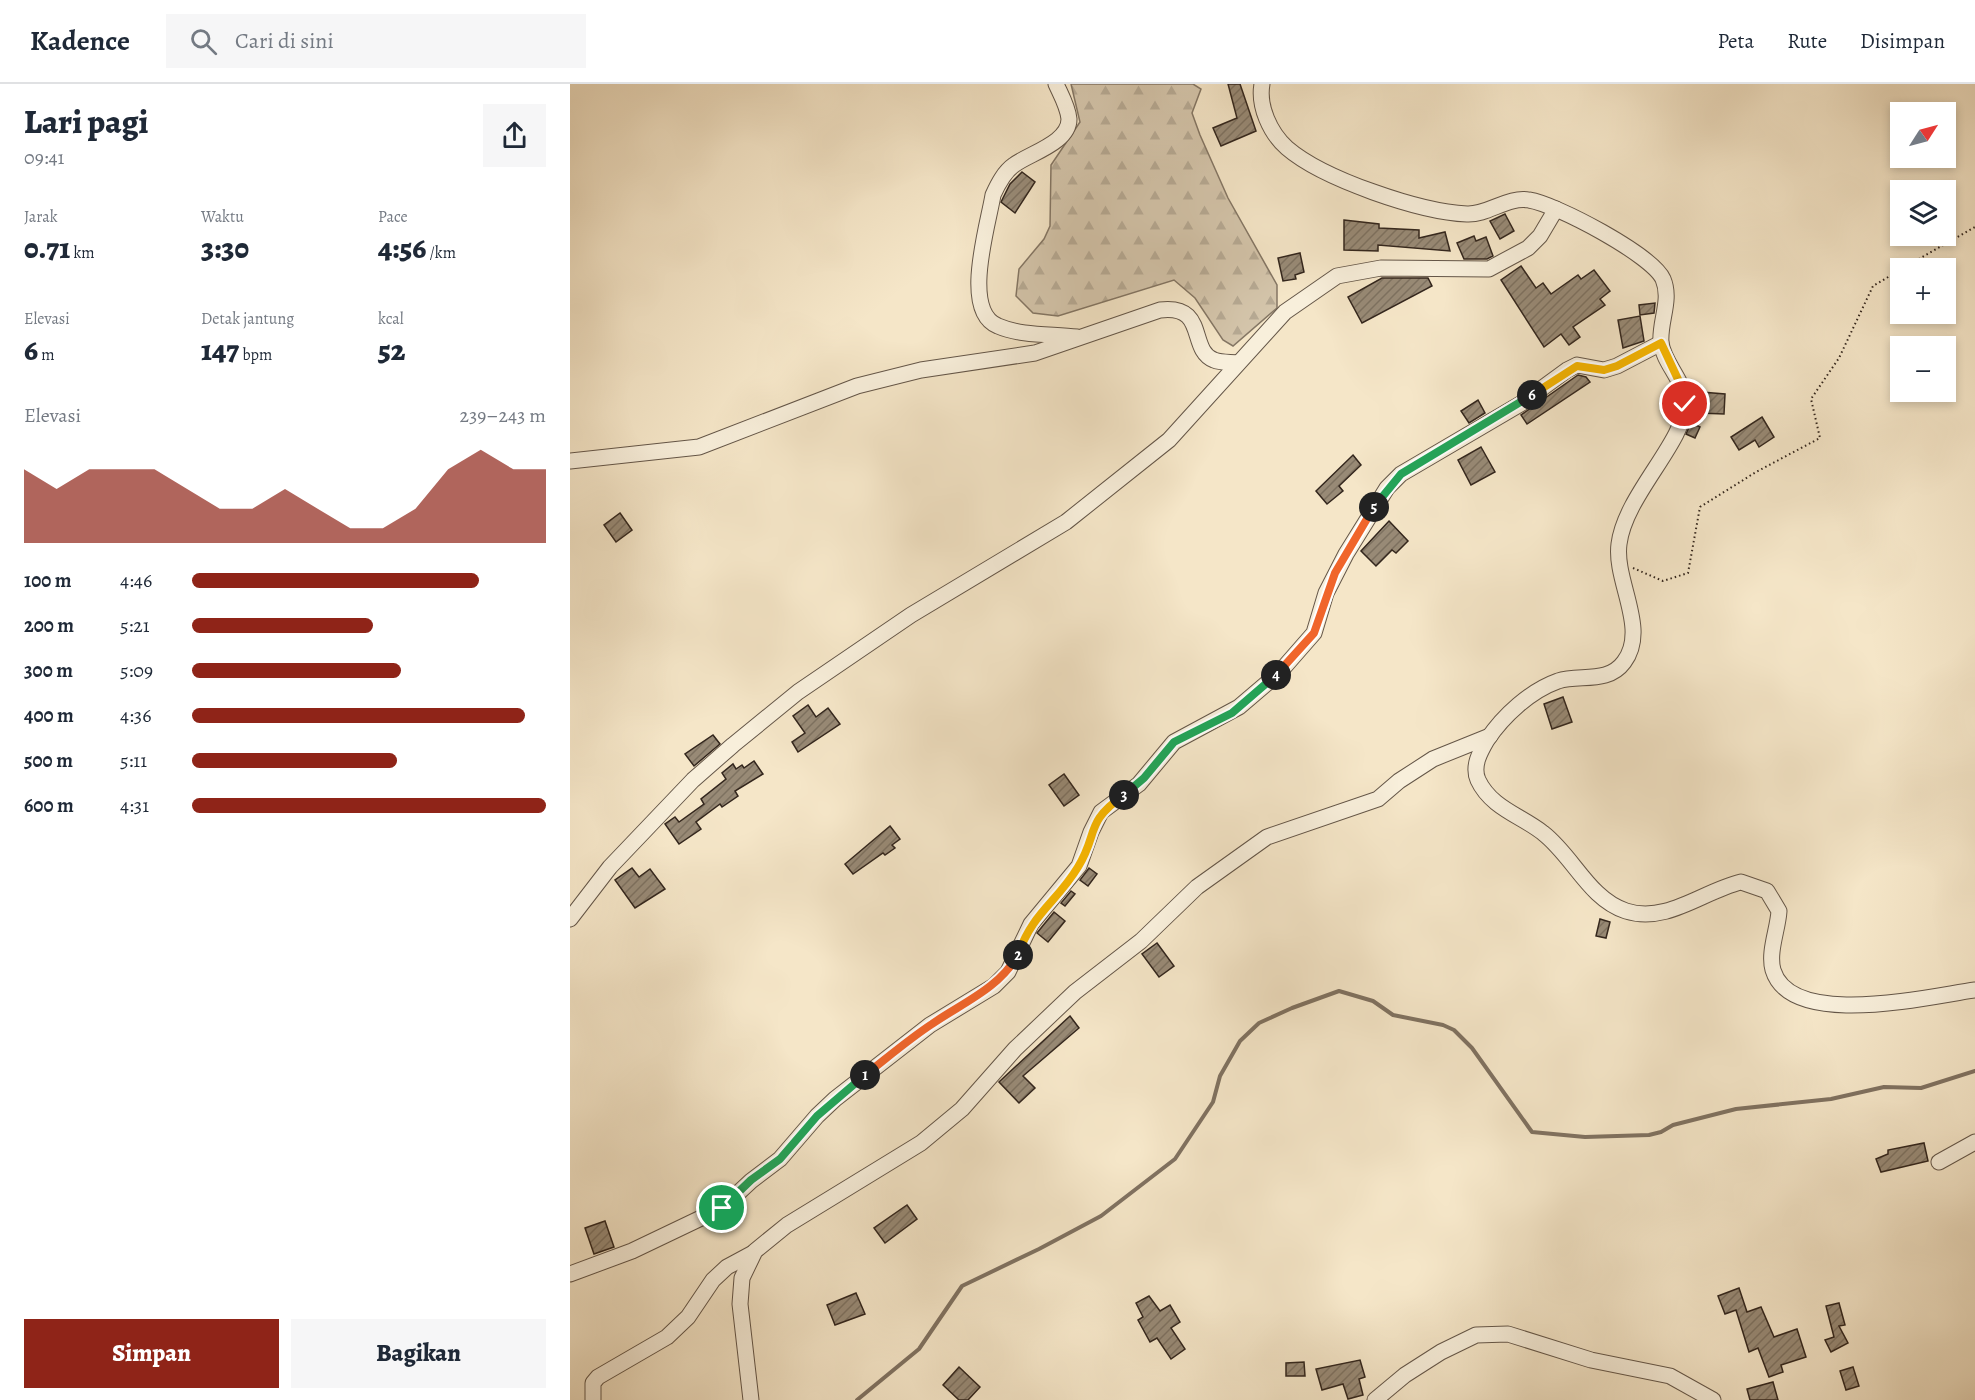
<!DOCTYPE html>
<html lang="id">
<head>
<meta charset="utf-8">
<style>
  body { margin:0; font-family:Alegreya,serif; background:#f6f6f7; color:#1f2937; height:100vh; display:flex; flex-direction:column; font-size:22px; white-space:nowrap }
  * { box-sizing:border-box; margin:0 }
  p { font-size:20px; color:#747a83 }
  .icon { flex:none; width:33px; height:33px; fill:none; stroke:currentColor; stroke-width:2; stroke-linecap:round; stroke-linejoin:round }
  .map { position:relative; flex:1; overflow:hidden }
  .details { display:flex; flex-direction:column; background:#fff; width:570px }
  .details>* { flex:none }
  .needle { width:39px; rotate:54deg }
  .buttons { position:absolute; left:1320px; top:18px; display:grid; gap:12px }
  .buttons a { display:grid; place-items:center; width:66px; height:66px; border-radius:0px; background:#fff; box-shadow:0 3px 9px #0003; font-size:30px }
  .pin { position:absolute; display:grid; place-items:center; width:51px; height:51px; color:#fff; margin:-26px; border:3px solid #fff; border-radius:50%; box-shadow:0 2px 6px #0007 }
  .km { position:absolute; width:30px; height:30px; margin:-15px; border-radius:50%; background:#222; color:#fff; font-size:16px; line-height:30px; text-align:center }
  .round { display:grid; place-items:center; flex:none; width:63px; height:63px; border-radius:0px; background:#f6f6f7 }
  .headline { display:flex; align-items:center; justify-content:space-between; height:102px; padding:0 24px }
  h1 { font-size:33px; font-weight:800; line-height:45px }
  .metrics { display:grid; grid-template-columns:repeat(3,1fr); gap:9px; height:102px; padding:6px 24px }
  .metrics div { display:grid; align-content:center }
  .metrics b { font-size:30px; font-weight:800 }
  .metrics small { font-size:16px; font-weight:400 }
  .metrics p { font-size:16px }
  .chart { height:168px; padding:12px 24px }
  .chart p { display:flex; justify-content:space-between }
  .chart svg { width:100%; height:108px; margin-top:6px; fill:#8f2418; opacity:.7 }
  .cta { display:flex; gap:12px; margin-top:auto; padding:12px 24px }
  .cta a { flex:1; height:69px; border-radius:0px; background:#8f2418; color:#fff; font-size:24px; font-weight:800; line-height:69px; text-align:center }
  .cta a+a { background:#f6f6f7; color:#1f2937 }
  ul { padding:0 24px; list-style:none; font-size:20px }
  li { display:grid; grid-template-columns:96px 72px 1fr; align-items:center; height:45px }
  li i { height:15px; border-radius:8px; background:#8f2418 }
  header { display:flex; align-items:center; gap:36px; box-sizing:border-box; height:84px; padding:0 30px; background:#fff; border-bottom:2px solid #e0e1e3 }
  header strong { font-size:28px }
  nav { display:flex; gap:33px; margin-inline-start:auto; font-size:21px }
  .search { width:420px; height:54px; background:#f6f6f7; display:flex; align-items:center; gap:15px; box-sizing:border-box; padding:0 21px; border-radius:0px; color:#747a83; font-size:22px }
  main { display:flex; flex:1; min-height:0 }
  .map>svg:first-child { display:block }
  .forest { fill:url(#forest-firs); stroke:#847664; stroke-width:1.5 }
  .lines { fill:none; stroke-linecap:round; stroke-linejoin:round }
  .stream { stroke:#807261; stroke-width:4 }
  .building { fill:url(#building-hatch); stroke:#33261d; stroke-width:1.5 }
  .minor-casing { stroke:#645648; stroke-width:17 }
  .path { stroke:#33261d; stroke-width:2; stroke-dasharray:1.5 3; stroke-linecap:butt }
  .minor { stroke:#f8efdb; stroke-width:15 }
  .split-1-casing { stroke:#fff; stroke-width:12 }
  .split-2-casing { stroke:#fff; stroke-width:12 }
  .split-3-casing { stroke:#fff; stroke-width:12 }
  .split-4-casing { stroke:#fff; stroke-width:12 }
  .split-5-casing { stroke:#fff; stroke-width:12 }
  .split-6-casing { stroke:#fff; stroke-width:12 }
  .split-7-casing { stroke:#fff; stroke-width:12 }
  .split-1 { stroke:#22a559; stroke-width:8 }
  .split-2 { stroke:#f0652b; stroke-width:8 }
  .split-3 { stroke:#f5b400; stroke-width:8 }
  .split-4 { stroke:#22a559; stroke-width:8 }
  .split-5 { stroke:#f0652b; stroke-width:8 }
  .split-6 { stroke:#22a559; stroke-width:8 }
  .split-7 { stroke:#f5b400; stroke-width:8 }
</style>
</head>
<body>
<header>
<strong>Kadence</strong>
<div class="search"><svg class="icon" aria-label="search" viewBox="0 0 24 24"><circle cx="10" cy="10" r="6"/><path d="M15 15l6 6"/></svg>Cari di sini</div>
<nav><a>Peta</a><a>Rute</a><a>Disimpan</a></nav>
</header>
<main>
<section class="details">
<div class="headline"><div><h1>Lari pagi</h1><p>09:41</p></div><a class="round"><svg class="icon" aria-label="share" viewBox="0 0 24 24"><path d="M12 15V3M7 8l5-5 5 5M5 13v7h14v-7"/></svg></a></div>
<div class="metrics">
<div><p>Jarak</p><b>0.71<small> km</small></b></div>
<div><p>Waktu</p><b>3:30</b></div>
<div><p>Pace</p><b>4:56<small> /km</small></b></div>
</div>
<div class="metrics">
<div><p>Elevasi</p><b>6<small> m</small></b></div>
<div><p>Detak jantung</p><b>147<small> bpm</small></b></div>
<div><p>kcal</p><b>52</b></div>
</div>
<div class="chart"><p><span>Elevasi</span>239–243 m</p>
<svg viewBox="0 0 160 44" preserveAspectRatio="none"><path d="M0 44V14L10 22L20 14L30 14L40 14L50 22L60 30L70 30L80 22L90 30L100 38L110 38L120 30L130 14L140 6L150 14L160 14V44z"/></svg>
</div>
<ul>
<li><b>100 m</b>4:46<i style="width:81%"></i></li>
<li><b>200 m</b>5:21<i style="width:51%"></i></li>
<li><b>300 m</b>5:09<i style="width:59%"></i></li>
<li><b>400 m</b>4:36<i style="width:94%"></i></li>
<li><b>500 m</b>5:11<i style="width:58%"></i></li>
<li><b>600 m</b>4:31<i style="width:100%"></i></li>
</ul>
<div class="cta"><a>Simpan</a><a>Bagikan</a></div>
</section>
<div class="map">
<svg width="1405" height="1316" viewBox="0 0 1405 1316">
  <defs>
    <pattern id="forest-firs" width="22" height="20" patternUnits="userSpaceOnUse" patternTransform="scale(1.5)"><rect width="22" height="20" fill="#d4c5ab"/><path d="M5 1l3.5 6h-7zM16 11l3.5 6h-7z" fill="#b6a993"/></pattern>
    <pattern id="building-hatch" width="6" height="6" patternUnits="userSpaceOnUse" patternTransform="scale(1.5)"><rect width="6" height="6" fill="#988a76"/><path d="M-1 1l2-2M0 6l6-6M5 7l2-2" fill="none" stroke="#7d7160"/></pattern>
  </defs>
  <rect width="100%" height="100%" fill="#f5e6c8"/>
  <filter id="stains"><feTurbulence type="fractalNoise" baseFrequency=".00333" numOctaves="4"/><feColorMatrix values="0 0 0 0 .2 0 0 0 0 .09 0 0 0 0 .02 0 0 0 .5 -.17"/></filter>
  <radialGradient id="worn" r=".72"><stop offset=".6" stop-color="#630" stop-opacity="0"/><stop offset="1" stop-color="#630" stop-opacity=".3"/></radialGradient>
  <polygon class="forest" points="501,0 623,0 631,5 622,29 630,51 658,114 707,201 707,224 663,262 653,256 625,214 604,196 488,232 463,229 446,212 449,185 474,155 480,142 481,81 510,38"/>
  <g class="lines">
    <polyline class="stream" points="287,1316 349,1265 392,1202 469,1165 531,1132 605,1075 643,1018 650,992 670,957 689,939 722,924 769,907 803,917 823,931 873,941 884,946 902,964 962,1048 1015,1053 1079,1051 1091,1048 1103,1041 1166,1025 1261,1015 1314,1003 1351,1004 1405,987"/>
  </g>
  <g class="building">
    <polygon points="658,0 670,0 686,47 651,62 643,44 667,34"/>
    <polygon points="452,88 465,98 445,129 431,118 440,100"/>
    <polygon points="935,130 944,147 930,155 920,137"/>
    <polygon points="774,136 809,140 809,144 849,146 849,154 875,148 880,167 808,161 808,167 774,166"/>
    <polygon points="904,152 906,157 916,153 923,172 917,175 894,175 887,159"/>
    <polygon points="730,169 734,188 725,191 726,195 713,197 708,174"/>
    <polygon points="951,182 966,204 973,199 981,210 1008,191 1011,195 1024,186 1040,207 1030,215 1035,221 1003,243 1010,253 999,261 991,250 974,263 931,196"/>
    <polygon points="812,194 858,194 862,202 792,239 778,213"/>
    <polygon points="1085,219 1084,229 1070,231 1069,221"/>
    <polygon points="1070,232 1074,257 1053,264 1048,236"/>
    <polygon points="1008,291 1016,293 1020,298 957,340 951,331"/>
    <polygon points="1131,308 1155,310 1154,330 1129,329"/>
    <polygon points="908,316 915,329 899,339 891,327"/>
    <polygon points="1192,333 1204,353 1189,363 1185,356 1169,366 1161,353"/>
    <polygon points="1121,339 1130,343 1125,354 1116,350"/>
    <polygon points="911,363 925,388 901,401 888,376"/>
    <polygon points="783,371 791,381 769,402 773,407 757,420 746,407"/>
    <polygon points="50,429 62,446 46,458 34,441"/>
    <polygon points="819,437 838,457 826,469 822,466 806,482 791,467"/>
    <polygon points="993,613 1002,638 982,645 974,620"/>
    <polygon points="238,621 246,633 258,624 270,640 228,668 222,658 235,649 223,632"/>
    <polygon points="143,651 150,660 124,682 115,670"/>
    <polygon points="184,677 193,690 165,707 168,712 152,723 150,720 126,738 131,745 109,760 95,740 105,733 109,738 134,720 131,715 156,695 152,689 163,680 166,685 172,681 174,684"/>
    <polygon points="494,690 509,711 494,722 479,701"/>
    <polygon points="320,742 330,755 322,761 325,764 315,771 313,769 283,790 275,780"/>
    <polygon points="62,784 69,793 80,785 95,805 65,824 45,796"/>
    <polygon points="519,784 527,790 518,802 510,796"/>
    <polygon points="501,807 505,810 495,822 491,819"/>
    <polygon points="484,828 495,837 478,858 467,849"/>
    <polygon points="1030,835 1040,838 1036,854 1026,852"/>
    <polygon points="587,859 604,882 589,893 572,870"/>
    <polygon points="500,932 509,944 453,992 465,1004 449,1019 429,998"/>
    <polygon points="1354,1059 1358,1077 1311,1088 1306,1075 1318,1070 1318,1066"/>
    <polygon points="337,1121 347,1135 315,1159 304,1144"/>
    <polygon points="35,1137 44,1163 24,1170 15,1144"/>
    <polygon points="1169,1204 1177,1228 1191,1223 1204,1253 1227,1245 1236,1273 1211,1281 1213,1288 1199,1293 1188,1264 1179,1268 1166,1226 1155,1230 1148,1212"/>
    <polygon points="286,1209 295,1230 265,1241 257,1221"/>
    <polygon points="579,1212 590,1227 600,1221 610,1238 601,1244 615,1265 601,1275 587,1254 580,1258 568,1236 573,1233 566,1219"/>
    <polygon points="1269,1219 1275,1241 1269,1242 1278,1259 1261,1268 1255,1256 1264,1253 1256,1222"/>
    <polygon points="790,1276 795,1293 789,1295 793,1311 778,1315 773,1300 752,1306 746,1285"/>
    <polygon points="734,1278 735,1292 716,1292 716,1279"/>
    <polygon points="389,1283 410,1303 398,1316 389,1316 373,1301"/>
    <polygon points="1283,1283 1289,1302 1276,1306 1270,1287"/>
    <polygon points="1203,1298 1208,1316 1180,1316 1177,1305"/>
  </g>
  <g class="lines">
    <defs>
      <g id="minor">
        <path d="M486 0C491 11 498 23 499 35 499 59 460 69 444 81 434 88 428 100 423 111 418 142 391 227 428 242 451 252 482 250 507 253"/>
        <path d="M692 0C688 22 700 49 717 64 753 95 850 128 897 130 918 131 938 112 959 116 986 120 1082 171 1093 195 1102 216 1089 238 1091 259 1094 280 1115 297 1115 319 1116 357 1055 411 1049 460 1044 497 1079 545 1054 578 1038 600 1010 590 988 597 960 607 933 632 917 656 910 668 902 682 908 696 921 724 952 732 973 749 1003 772 1019 815 1056 827 1097 840 1133 807 1171 798L1197 807 1209 827C1208 845 1198 868 1203 886 1221 946 1360 912 1405 906"/>
        <path d="M0 377 129 363 287 302 351 286 465 269 590 226C638 220 618 266 644 276 651 279 661 278 668 279"/>
        <polyline points="0,835 40,783 123,696 163,661 228,608 341,531 496,438 599,356 715,228 767,192 811,184 919,185 958,164 970,152 986,125"/>
        <polyline points="1369,1078 1405,1058"/>
        <polyline points="0,1190 62,1167 152,1124 181,1097 210,1075 247,1032 265,1015 360,941 424,902 438,888 461,840 509,782 521,748 531,728 569,700 604,658 669,623 709,589 744,549 756,509 776,470 817,404 831,390 952,319 997,286 1007,281 1034,286 1047,282 1091,259"/>
        <polyline points="23,1316 23,1299 28,1293 97,1253 118,1233 143,1196 157,1183 183,1169"/>
        <polyline points="181,1316 170,1220 172,1194 185,1167 217,1141 351,1059 392,1025 445,965 505,908 571,857 627,803 697,753 808,715 829,697 863,675 920,652"/>
        <polyline points="805,1316 835,1291 871,1268 906,1251 938,1250 1021,1276 1100,1292 1143,1316"/>
      </g>
    </defs>
    <use href="#minor" class="minor-casing"/>
    <g class="path">
      <polyline points="1333,184 1405,143"/>
      <polyline points="1063,484 1093,497 1118,489 1130,423 1186,388 1250,354 1241,315 1269,274 1303,202 1330,186"/>
    </g>
    <use href="#minor" class="minor"/>
  </g>
  <g class="lines">
    <defs>
      <polyline id="split-1" points="152,1124 181,1096 210,1075 247,1032 295,991"/>
      <path id="split-2" d="M295 991C317 974 339 955 362 940 394 918 428 905 448 871"/>
      <path id="split-3" d="M448 871C462 829 487 818 508 783 529 749 514 739 554 711"/>
      <polyline id="split-4" points="554,711 574,694 604,658 662,629 706,591"/>
      <polyline id="split-5" points="706,591 744,549 765,489 804,423"/>
      <polyline id="split-6" points="804,423 831,390 962,311"/>
      <polyline id="split-7" points="962,311 1007,282 1034,286 1047,282 1091,259 1113,306 1115,320"/>
    </defs>
    <use href="#split-1" class="split-1-casing"/>
    <use href="#split-2" class="split-2-casing"/>
    <use href="#split-3" class="split-3-casing"/>
    <use href="#split-4" class="split-4-casing"/>
    <use href="#split-5" class="split-5-casing"/>
    <use href="#split-6" class="split-6-casing"/>
    <use href="#split-7" class="split-7-casing"/>
    <use href="#split-1" class="split-1"/>
    <use href="#split-2" class="split-2"/>
    <use href="#split-3" class="split-3"/>
    <use href="#split-4" class="split-4"/>
    <use href="#split-5" class="split-5"/>
    <use href="#split-6" class="split-6"/>
    <use href="#split-7" class="split-7"/>
  </g>
  <rect width="100%" height="100%" filter="url(#stains)"/>
  <rect width="100%" height="100%" fill="url(#worn)"/>
</svg>
<div class="buttons">
<a><svg class="needle" viewBox="-14 -14 28 28"><path d="M0-13l5 13h-10z" fill="#e53935"/><path d="M0 13l5-13h-10z" fill="#747a83"/></svg></a>
<a><svg class="icon" aria-label="layers" viewBox="0 0 24 24"><path d="M12 4l9 5-9 5-9-5zM3 14l9 5 9-5"/></svg></a>
<a>+</a>
<a>−</a>
</div>
<div class="pin" style="left:152px;top:1124px;background:#1e9e55"><svg class="icon" aria-label="arrive" viewBox="0 0 24 24"><path d="M6 21V4h12l-3 4 3 4H6"/></svg></div>
<div class="pin" style="left:1115px;top:320px;background:#d93025"><svg class="icon" aria-label="check" viewBox="0 0 24 24"><path d="M5 12l5 5 9-10"/></svg></div>
<b class="km" style="left:295px;top:991px">1</b>
<b class="km" style="left:448px;top:871px">2</b>
<b class="km" style="left:554px;top:711px">3</b>
<b class="km" style="left:706px;top:591px">4</b>
<b class="km" style="left:804px;top:423px">5</b>
<b class="km" style="left:962px;top:311px">6</b>
</div>
</main>
</body>
</html>
